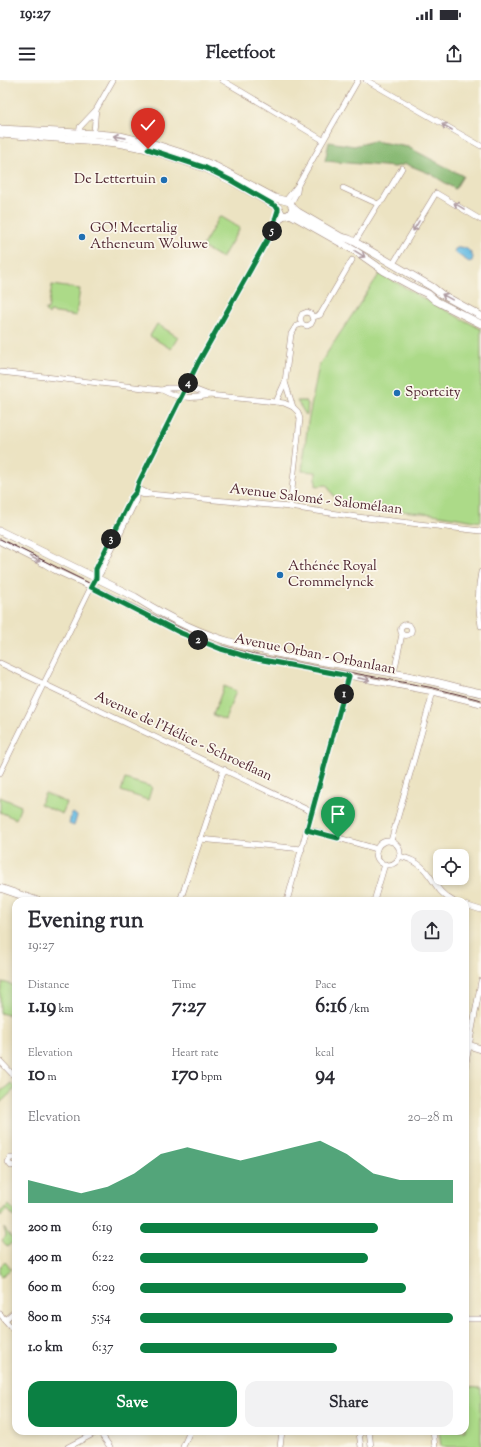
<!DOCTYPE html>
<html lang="en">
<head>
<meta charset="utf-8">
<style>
  body { margin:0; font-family:"Sorts Mill Goudy",serif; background:#f2f2f3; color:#2b2b33; height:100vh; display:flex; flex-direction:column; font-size:15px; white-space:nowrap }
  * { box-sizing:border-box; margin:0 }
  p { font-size:13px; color:#7c7c81 }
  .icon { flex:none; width:22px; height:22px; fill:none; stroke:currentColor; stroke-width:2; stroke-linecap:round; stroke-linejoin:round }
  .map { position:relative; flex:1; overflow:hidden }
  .side { position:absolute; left:12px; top:817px; width:457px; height:538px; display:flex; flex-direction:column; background:#fff; border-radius:12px; box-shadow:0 2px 6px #0003 }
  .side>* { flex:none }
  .controls { position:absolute; left:433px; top:769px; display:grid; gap:8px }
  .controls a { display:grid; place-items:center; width:36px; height:36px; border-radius:8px; background:#fff; box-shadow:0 2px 6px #0003; font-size:20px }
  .pin { position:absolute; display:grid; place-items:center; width:34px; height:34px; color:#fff; margin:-41px -17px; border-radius:50% 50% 50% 0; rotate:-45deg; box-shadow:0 0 4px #0007 }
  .pin .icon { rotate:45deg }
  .km { position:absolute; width:20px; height:20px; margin:-10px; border-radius:50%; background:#222; color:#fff; font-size:11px; line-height:20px; text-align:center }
  .round { display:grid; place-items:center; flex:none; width:42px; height:42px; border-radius:12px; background:#f2f2f3 }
  .overview { display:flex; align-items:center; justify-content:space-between; height:68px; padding:0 16px }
  h1 { font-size:22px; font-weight:700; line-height:30px }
  .metrics { display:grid; grid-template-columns:repeat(3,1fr); gap:6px; height:68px; padding:4px 16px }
  .metrics div { display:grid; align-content:center }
  .metrics b { font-size:20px; font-weight:700 }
  .metrics small { font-size:11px; font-weight:400 }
  .metrics p { font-size:11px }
  .chart { height:112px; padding:8px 16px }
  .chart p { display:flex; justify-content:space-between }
  .chart svg { width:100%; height:72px; margin-top:4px; fill:#0b8043; opacity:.7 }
  .cta { display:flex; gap:8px; margin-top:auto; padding:8px 16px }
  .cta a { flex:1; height:46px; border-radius:12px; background:#0b8043; color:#fff; font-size:16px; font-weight:700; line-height:46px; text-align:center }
  .cta a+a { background:#f2f2f3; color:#2b2b33 }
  ul { padding:0 16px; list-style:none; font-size:13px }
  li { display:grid; grid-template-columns:64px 48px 1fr; align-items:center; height:30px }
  li i { height:10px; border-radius:5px; background:#0b8043 }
  .status { display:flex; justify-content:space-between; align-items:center; height:28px; padding:0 20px; background:#fff; direction:ltr }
  .status svg { height:11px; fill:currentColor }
  header { display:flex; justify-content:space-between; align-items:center; height:52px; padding:0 16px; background:#fff; font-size:18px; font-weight:700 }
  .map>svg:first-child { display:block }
  .green { fill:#acda88; stroke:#7b7c5a }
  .forest { fill:#89ba74; stroke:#6a6c50 }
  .water { fill:#66bce3; stroke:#586e87 }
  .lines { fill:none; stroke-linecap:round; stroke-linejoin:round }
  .street-casing { stroke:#9b8176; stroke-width:6 }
  .secondary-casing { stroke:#9b8176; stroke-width:8 }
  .street { stroke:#fff; stroke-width:5 }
  .secondary { stroke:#fff; stroke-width:7 }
  .tram { stroke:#4a1f2b; stroke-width:1 }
  .oneway { stroke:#ae9aa0 }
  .route-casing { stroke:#fff; stroke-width:8 }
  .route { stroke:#0b8043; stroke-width:5 }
  .poi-dot { fill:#1f6fb2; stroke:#fbf7ec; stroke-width:1.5 }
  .labels { text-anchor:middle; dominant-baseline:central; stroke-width:3.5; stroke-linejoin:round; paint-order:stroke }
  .poi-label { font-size:14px; fill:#4a1f2b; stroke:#fbf7ec; text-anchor:start }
  .street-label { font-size:14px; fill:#4a1f2b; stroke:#fbf7ec }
</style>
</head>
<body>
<div class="status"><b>19:27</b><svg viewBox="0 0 49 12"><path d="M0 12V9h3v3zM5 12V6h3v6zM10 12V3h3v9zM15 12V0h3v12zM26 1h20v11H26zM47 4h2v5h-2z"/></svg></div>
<header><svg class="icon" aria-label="menu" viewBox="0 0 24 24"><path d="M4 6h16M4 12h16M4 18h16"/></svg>Fleetfoot<svg class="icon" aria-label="share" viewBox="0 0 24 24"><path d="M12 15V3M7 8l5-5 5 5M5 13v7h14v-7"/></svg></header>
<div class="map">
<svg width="481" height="1367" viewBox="0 0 481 1367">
  <rect width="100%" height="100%" fill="#fbf7ec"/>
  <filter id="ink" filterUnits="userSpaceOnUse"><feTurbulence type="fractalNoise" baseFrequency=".025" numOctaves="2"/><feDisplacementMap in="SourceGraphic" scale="8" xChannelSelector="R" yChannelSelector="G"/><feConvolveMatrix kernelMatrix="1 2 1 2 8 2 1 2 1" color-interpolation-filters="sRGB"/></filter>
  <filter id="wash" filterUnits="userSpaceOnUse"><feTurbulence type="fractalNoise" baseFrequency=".012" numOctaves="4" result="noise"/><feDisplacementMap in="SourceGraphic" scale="16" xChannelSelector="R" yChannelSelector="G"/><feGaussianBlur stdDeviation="0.9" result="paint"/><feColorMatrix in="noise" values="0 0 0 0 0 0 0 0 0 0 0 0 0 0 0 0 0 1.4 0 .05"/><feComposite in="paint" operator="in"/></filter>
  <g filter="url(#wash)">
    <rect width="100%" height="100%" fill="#ece3c2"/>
    <g class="green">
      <polygon points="220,136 240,148 222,178 202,167"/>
      <polygon points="380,193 428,221 481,249 481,442 433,434 336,425 336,420 327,405 316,406 316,392 302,391 308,342 319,285"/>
      <polygon points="52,205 80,209 76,236 50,232 49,235 46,232 45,229 48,229"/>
      <polygon points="157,244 178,257 171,269 150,256"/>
      <polygon points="297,321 306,321 308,324 307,334 306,335"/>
      <polygon points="224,606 236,611 225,640 213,635"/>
      <polygon points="125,699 152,707 148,720 121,711"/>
      <polygon points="45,713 67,723 62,734 40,724"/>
      <polygon points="0,717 21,726 16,739 0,732"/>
      <polygon points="3,902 16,906 16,911 8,935 0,933 0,912"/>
      <polygon points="11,1003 16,1008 0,1023 0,1012"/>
      <polygon points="9,1125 16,1132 16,1139 8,1130 0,1136 0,1132"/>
      <polygon points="4,1148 14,1161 7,1167 2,1160 6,1156"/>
      <polygon points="5,1182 11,1189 2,1196 0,1194 0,1187"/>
      <polygon points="465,1307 481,1308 481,1367 441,1367 439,1351 465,1351"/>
    </g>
    <polygon class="forest" points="374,61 408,67 463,96 455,109 431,94 406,84 395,87 325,81 329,62 354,66"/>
    <g class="water">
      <path d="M460 167C468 168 470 171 473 177L472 181 469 182 454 172 455 169Z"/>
      <polygon points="73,733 77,736 74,746 69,744 71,735"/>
    </g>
  </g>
  <g filter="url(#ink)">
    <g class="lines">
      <defs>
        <g id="street">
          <polyline points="222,0 323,60"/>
          <polyline points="366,0 481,66"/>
          <polyline points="79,56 80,47 96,30 113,0"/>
          <path d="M92 56C96 49 94 39 96 31"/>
          <polyline points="343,108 378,124"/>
          <polyline points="286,120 298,105 358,0"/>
          <polyline points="291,123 297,112 298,105"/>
          <polyline points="273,149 278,130"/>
          <polyline points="355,162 378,124 383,120 402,88"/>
          <polyline points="393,184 436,113 481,140"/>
          <polyline points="313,237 320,235 352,180"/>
          <path d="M0 292 162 310C176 318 193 319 209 315"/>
          <polyline points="285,302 293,327 298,332 300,339 290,427"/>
          <polyline points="162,310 167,308 191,308 209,315 276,322 284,323 293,327"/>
          <polyline points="276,322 285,302 291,254 296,246 302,244 307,246 311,244 313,240 311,234 307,232 302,234 300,239 302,244"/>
          <path d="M136 411C140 414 144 416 149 414L290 427 357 437 481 451"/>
          <polyline points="136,411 141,410 149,414"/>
          <polyline points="0,462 44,484 54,490 91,507 181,553 221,569 252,578 433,612 481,624"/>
          <path d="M481 492C477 510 478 528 481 546"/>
          <polyline points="96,498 96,489 131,418 136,411"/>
          <circle cx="406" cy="550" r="5.5"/>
          <polyline points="0,583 312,732"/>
          <polyline points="394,593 402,554"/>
          <polyline points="0,693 91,507 101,492 136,420 136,411 139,402 198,283 271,153 284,135"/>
          <polyline points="307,749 377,769"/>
          <polyline points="200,759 302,769"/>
          <polyline points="391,761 433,612"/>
          <circle cx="388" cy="773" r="12"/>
          <path d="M399 776C435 784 428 808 453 821"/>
          <polyline points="180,821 224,689"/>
          <polyline points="287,821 349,596"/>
          <polyline points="374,821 385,784"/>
          <polyline points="465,825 481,830"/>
          <polyline points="0,981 16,998"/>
          <polyline points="465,988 481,901"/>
          <polyline points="16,1078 10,1078 8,1082 11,1086 16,1085"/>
          <polyline points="0,1234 16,1253"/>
          <polyline points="465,1239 481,1239"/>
          <polyline points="5,1240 16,1230"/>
          <polyline points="99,1351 110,1367"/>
          <polyline points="369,1351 371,1367"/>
          <polyline points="433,1351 435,1367"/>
          <polyline points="68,1367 99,1351"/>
          <polyline points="183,1367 190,1351"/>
          <polyline points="280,1367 282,1351"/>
          <polyline points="361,1367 359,1353 368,1351"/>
        </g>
        <g id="secondary">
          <polyline points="0,49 98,54 120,56 157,65 185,74 217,87 275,118 290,122 293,128 298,132 341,157 349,159 355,162 432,207 441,214 481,236"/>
          <path d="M0 54 98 61 117 63 148 69 205 88 232 101 272 124C274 125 277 126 278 128 282 133 281 138 290 134L293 128"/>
          <polyline points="290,134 357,172 384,191 417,209 428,214 436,221 481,244"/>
          <path d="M0 451 135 517C165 536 199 554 234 563 285 577 339 584 392 593 422 598 451 606 481 613"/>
          <polyline points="0,808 38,821"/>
          <polyline points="465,964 481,969"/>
        </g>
      </defs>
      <use href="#street" class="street-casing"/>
      <use href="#secondary" class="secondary-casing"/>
      <use href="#street" class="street"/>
      <use href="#secondary" class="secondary"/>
      <polyline class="tram" points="0,459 184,550 216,564 257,575 434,608 481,620"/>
    </g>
    <defs><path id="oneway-shaft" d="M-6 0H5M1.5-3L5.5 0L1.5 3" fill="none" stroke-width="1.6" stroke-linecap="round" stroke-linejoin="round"/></defs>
    <g class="oneway">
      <use href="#oneway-shaft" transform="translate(447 47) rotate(-150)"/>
      <use href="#oneway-shaft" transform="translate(120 57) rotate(-170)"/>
      <use href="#oneway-shaft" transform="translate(459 126) rotate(-149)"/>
      <use href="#oneway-shaft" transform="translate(416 146) rotate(121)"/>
      <use href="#oneway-shaft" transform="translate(360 174) rotate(32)"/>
      <use href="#oneway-shaft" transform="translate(447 217) rotate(-151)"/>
      <use href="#oneway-shaft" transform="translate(35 479) rotate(27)"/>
      <use href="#oneway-shaft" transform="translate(364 599) rotate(11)"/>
    </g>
  </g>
  <g class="lines" filter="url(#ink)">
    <defs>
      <polyline id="route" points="148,69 206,88 232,101 272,124 278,128 278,130 271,153 198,283 139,402 136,412 131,418 96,489 96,498 91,507 181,553 221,569 252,578 349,596 307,750 338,758"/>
    </defs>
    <use href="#route" class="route-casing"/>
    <use href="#route" class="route"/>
  </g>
  <g class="poi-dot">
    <circle cx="164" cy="100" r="4"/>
    <circle cx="82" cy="157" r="4"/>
    <circle cx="397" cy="313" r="4"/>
    <circle cx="280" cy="495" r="4"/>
  </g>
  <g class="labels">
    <g class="poi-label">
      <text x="156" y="100" text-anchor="end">De Lettertuin</text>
      <text x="90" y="149">GO! Meertalig<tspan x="90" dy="16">Atheneum Woluwe</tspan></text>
      <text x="405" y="313">Sportcity</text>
      <text x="288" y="487">Athénée Royal<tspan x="288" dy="16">Crommelynck</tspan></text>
    </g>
    <g class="street-label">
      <text transform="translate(316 420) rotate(7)">Avenue Salomé - Salomélaan</text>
      <text transform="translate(315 575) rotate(11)">Avenue Orban - Orbanlaan</text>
      <text transform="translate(183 657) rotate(25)">Avenue de l'Hélice - Schroeflaan</text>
    </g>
  </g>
</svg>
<div class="controls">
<a><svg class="icon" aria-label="locate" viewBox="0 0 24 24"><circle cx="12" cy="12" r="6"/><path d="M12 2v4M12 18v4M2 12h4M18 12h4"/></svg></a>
</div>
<div class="pin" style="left:338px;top:758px;background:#1e9e55"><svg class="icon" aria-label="arrive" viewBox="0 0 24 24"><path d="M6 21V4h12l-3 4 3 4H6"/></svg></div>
<div class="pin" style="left:148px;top:69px;background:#d93025"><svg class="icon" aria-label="check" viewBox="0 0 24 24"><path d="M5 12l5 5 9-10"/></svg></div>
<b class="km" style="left:344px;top:614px">1</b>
<b class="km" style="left:198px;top:560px">2</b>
<b class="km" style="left:111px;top:459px">3</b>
<b class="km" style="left:188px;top:303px">4</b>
<b class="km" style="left:272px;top:151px">5</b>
<section class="side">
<div class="overview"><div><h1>Evening run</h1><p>19:27</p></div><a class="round"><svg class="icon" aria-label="share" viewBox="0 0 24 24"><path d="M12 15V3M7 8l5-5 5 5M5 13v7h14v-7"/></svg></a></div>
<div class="metrics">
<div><p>Distance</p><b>1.19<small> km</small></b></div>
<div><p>Time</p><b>7:27</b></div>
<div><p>Pace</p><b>6:16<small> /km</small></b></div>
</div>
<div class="metrics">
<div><p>Elevation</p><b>10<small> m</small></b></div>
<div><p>Heart rate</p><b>170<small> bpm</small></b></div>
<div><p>kcal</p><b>94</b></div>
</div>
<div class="chart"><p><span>Elevation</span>20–28 m</p>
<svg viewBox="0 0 160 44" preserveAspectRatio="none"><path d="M0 44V30L10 34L20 38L30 34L40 26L50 14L60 10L70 14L80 18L90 14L100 10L110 6L120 14L130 26L140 30L150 30L160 30V44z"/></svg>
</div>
<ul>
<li><b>200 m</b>6:19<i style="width:76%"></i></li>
<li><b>400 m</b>6:22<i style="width:73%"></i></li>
<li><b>600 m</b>6:09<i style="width:85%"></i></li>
<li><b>800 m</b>5:54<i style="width:100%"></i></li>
<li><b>1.0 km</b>6:37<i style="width:63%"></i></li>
</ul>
<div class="cta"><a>Save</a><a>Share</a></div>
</section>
</div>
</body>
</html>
